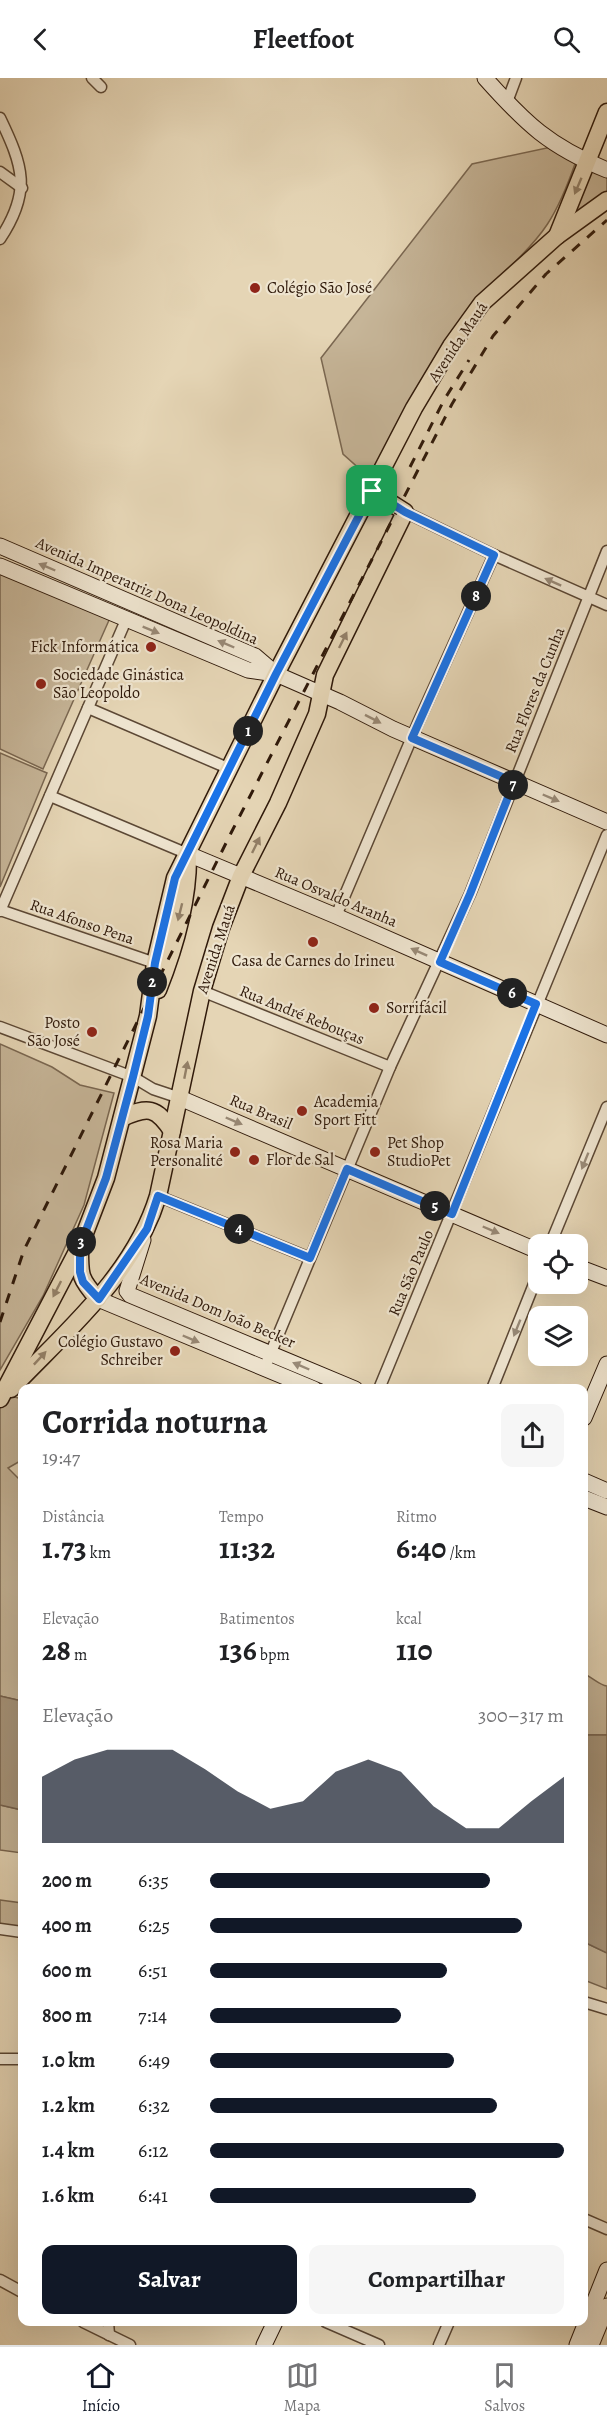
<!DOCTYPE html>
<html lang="pt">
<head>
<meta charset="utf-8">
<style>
  body { margin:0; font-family:Alegreya,serif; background:#f6f6f6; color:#202124; height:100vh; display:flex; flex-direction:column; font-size:22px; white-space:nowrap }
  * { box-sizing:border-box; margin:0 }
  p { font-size:20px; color:#757577 }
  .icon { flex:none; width:33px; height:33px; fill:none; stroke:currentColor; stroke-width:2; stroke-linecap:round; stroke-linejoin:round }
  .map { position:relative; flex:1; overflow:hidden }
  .panel { position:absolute; left:18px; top:1306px; width:570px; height:942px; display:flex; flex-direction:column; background:#fff; border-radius:12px; box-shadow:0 6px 24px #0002 }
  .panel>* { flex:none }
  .fabs { position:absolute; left:528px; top:1156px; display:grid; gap:12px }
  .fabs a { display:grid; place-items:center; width:60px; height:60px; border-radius:12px; background:#fff; box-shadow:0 6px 24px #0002; font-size:30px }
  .pin { position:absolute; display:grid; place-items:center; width:51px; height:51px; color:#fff; margin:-26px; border-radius:12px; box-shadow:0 3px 9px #0006 }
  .km { position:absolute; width:30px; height:30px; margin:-15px; border-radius:50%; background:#222; color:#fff; font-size:16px; line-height:30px; text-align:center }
  .round { display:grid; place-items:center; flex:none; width:63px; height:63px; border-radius:12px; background:#f6f6f6 }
  .headline { display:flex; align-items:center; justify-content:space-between; height:102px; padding:0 24px }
  h1 { font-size:33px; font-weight:600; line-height:45px }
  .figures { display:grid; grid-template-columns:repeat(3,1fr); gap:9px; height:102px; padding:6px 24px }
  .figures div { display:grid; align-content:center }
  .figures b { font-size:30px; font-weight:600 }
  .figures small { font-size:16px; font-weight:400 }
  .figures p { font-size:16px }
  .chart { height:168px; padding:12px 24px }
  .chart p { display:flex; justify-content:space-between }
  .chart svg { width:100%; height:108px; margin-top:6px; fill:#111827; opacity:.7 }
  .primary-button { display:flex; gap:12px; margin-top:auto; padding:12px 24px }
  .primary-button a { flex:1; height:69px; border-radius:12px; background:#111827; color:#fff; font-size:24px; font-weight:600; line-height:69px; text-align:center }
  .primary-button a+a { background:#f6f6f6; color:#202124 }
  ul { padding:0 24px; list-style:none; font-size:20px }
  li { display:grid; grid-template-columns:96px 72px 1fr; align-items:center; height:45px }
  li i { height:15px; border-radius:8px; background:#111827 }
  header { display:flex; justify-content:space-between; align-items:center; height:78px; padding:0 24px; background:#fff; font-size:27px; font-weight:600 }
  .tab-bar { display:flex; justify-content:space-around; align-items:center; height:84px; border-top:2px solid #e0e0e0; background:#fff; font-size:16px; color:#757577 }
  .tab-bar a { display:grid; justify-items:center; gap:3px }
  .tab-bar .selected { color:#111827 }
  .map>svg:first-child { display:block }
  .green { fill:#c6b598; stroke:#7a6751; stroke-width:1.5 }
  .water { fill:#a7957b; stroke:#77634e; stroke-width:1.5 }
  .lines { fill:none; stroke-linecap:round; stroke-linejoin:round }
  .street-casing { stroke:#5c4835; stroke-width:13 }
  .secondary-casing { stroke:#2f190a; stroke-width:17 }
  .primary-casing { stroke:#2f190a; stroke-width:19 }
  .street { stroke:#eee4cf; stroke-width:10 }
  .secondary { stroke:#eee4cf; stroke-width:15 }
  .primary { stroke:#e5d5b5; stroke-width:16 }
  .rail { stroke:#2f190a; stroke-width:3; stroke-dasharray:10 10; stroke-linecap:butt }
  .oneway { fill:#938068 }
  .oneway2 { fill:#988976 }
  .route-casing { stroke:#fff; stroke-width:12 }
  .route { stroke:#1a73e8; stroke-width:8 }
  .poi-dot { fill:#8f2418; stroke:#eee4cf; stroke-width:2 }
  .labels { text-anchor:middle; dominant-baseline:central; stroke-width:4.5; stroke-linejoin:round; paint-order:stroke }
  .poi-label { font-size:16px; fill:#2f190a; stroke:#eee4cf; text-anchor:start }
  .street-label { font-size:16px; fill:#2f190a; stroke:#eee4cf }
</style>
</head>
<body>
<header><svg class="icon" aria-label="back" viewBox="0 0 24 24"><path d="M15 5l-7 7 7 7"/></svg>Fleetfoot<svg class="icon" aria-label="search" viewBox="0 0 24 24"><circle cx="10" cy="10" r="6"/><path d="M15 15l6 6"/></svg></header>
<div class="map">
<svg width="607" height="2267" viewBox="0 0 607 2267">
  <rect width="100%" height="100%" fill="#e5d5b5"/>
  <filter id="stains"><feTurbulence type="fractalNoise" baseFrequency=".00333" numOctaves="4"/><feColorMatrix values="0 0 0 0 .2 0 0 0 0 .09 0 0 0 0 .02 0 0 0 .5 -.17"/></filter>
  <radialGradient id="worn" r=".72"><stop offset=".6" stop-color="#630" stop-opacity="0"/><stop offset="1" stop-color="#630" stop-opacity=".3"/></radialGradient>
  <g class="green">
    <path d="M556 68 576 83C557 138 544 158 501 197L371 401 343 376 321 280 472 86Z"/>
    <polygon points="591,92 607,99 607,116 572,139"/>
    <polygon points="0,492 110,540 43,691 0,671"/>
    <polygon points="0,675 47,695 0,809"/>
    <polygon points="0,966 52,989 80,1007 114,1015 84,1127 43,1218 0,1292"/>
    <polygon points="0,1315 22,1321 22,1382 8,1390 22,1404 22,1623 0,1618"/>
    <path d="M584 1596C592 1599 599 1607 607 1608V1657H584Z"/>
    <polygon points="0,1727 22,1732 22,1775 0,1772"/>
    <polygon points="0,1822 22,1825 22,1850 0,1846"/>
    <polygon points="584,1864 607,1875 607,1911 584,1902"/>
  </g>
  <g class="water">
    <polygon points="0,1618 22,1623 22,1732 0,1727"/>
    <polygon points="584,1657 607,1657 607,1875 584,1864"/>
  </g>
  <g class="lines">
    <defs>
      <g id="street">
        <polyline points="92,0 101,9"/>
        <polyline points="507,24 516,0"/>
        <path d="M0 40C23 88 32 113 0 161"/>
        <polyline points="0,94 22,110"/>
        <polyline points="405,434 494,477 607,527"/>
        <polyline points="88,630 230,691"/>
        <polyline points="50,718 188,776"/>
        <polyline points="0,832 155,885"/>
        <polyline points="0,833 126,542"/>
        <polyline points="336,838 418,645 494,477"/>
        <polyline points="202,913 390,989"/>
        <polyline points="0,949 133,999 153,1011 180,1020"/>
        <polyline points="158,1118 310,1180"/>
        <polyline points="550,1167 607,1029"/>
        <polyline points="264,1291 390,989 470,816 607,473"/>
        <polyline points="379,1311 607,757"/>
        <polyline points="492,1311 538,1196"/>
        <polyline points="0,1851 22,1854"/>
        <polyline points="584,1924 607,1931"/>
        <polyline points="0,1981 22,1981"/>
        <polyline points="584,2141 607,2151"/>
        <polyline points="0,2202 22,2214"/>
        <polyline points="83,2244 130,2267"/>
        <polyline points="108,2244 109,2257"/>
        <polyline points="326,2244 379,2267"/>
        <polyline points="439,2267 449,2244"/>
      </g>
      <g id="secondary">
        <path d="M485 0C526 46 549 68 607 92"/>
        <polyline points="0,468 255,578 276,596"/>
        <polyline points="0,488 248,592 276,596 340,624 393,651 607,744"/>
        <polyline points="188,776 336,838 607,957"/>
        <polyline points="180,1020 538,1173"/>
        <polyline points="143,1162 127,1213 130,1217 355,1311"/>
        <polyline points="578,1189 607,1200"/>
        <polyline points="98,1221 314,1311"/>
        <polyline points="584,1340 607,1286"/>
        <polyline points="584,1403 607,1413"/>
        <polyline points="584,1420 607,1429"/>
        <polyline points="264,2267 275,2244"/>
        <polyline points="577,2267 607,2192"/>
        <polyline points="591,2267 607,2228"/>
      </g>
      <g id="primary">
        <polyline points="557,158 607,34"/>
        <path d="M158 912C174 872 188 824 188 780"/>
        <path d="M122 1040C148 1028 156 1029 172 1053"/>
        <path d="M80 1169C80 1197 79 1200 98 1221"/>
        <path d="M11 1311C66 1253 134 1197 158 1118L202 913 221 850 241 798 278 725 317 636 325 597 405 434 372 413"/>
        <polyline points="0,1321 80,1168 106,1100 148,938 155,885 175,800 276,596 414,330 451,268 482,225 557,158 607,122"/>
      </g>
    </defs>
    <use href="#street" class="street-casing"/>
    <use href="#secondary" class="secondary-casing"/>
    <use href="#primary" class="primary-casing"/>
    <use href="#street" class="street"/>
    <use href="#secondary" class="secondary"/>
    <use href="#primary" class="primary"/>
    <g class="rail">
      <polyline points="410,389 444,322 469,282"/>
      <polyline points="0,1244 24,1172 231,755 452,326 493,258 546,196 607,142"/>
    </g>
  </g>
  <defs><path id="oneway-solid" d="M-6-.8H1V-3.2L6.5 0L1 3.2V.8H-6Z" transform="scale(1.5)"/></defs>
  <g class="oneway">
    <use href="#oneway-solid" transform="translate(578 108) rotate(113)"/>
    <use href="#oneway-solid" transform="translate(343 562) rotate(-64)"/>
    <use href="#oneway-solid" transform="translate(256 767) rotate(-64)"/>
    <use href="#oneway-solid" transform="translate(180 834) rotate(104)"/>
    <use href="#oneway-solid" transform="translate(186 992) rotate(-79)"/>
    <use href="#oneway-solid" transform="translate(57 1211) rotate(117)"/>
    <use href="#oneway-solid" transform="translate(40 1280) rotate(-47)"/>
  </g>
  <g class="oneway2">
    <use href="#oneway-solid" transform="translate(47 489) rotate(-157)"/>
    <use href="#oneway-solid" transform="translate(553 504) rotate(-156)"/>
    <use href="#oneway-solid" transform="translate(151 552) rotate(22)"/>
    <use href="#oneway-solid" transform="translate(226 566) rotate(-157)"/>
    <use href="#oneway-solid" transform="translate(373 641) rotate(27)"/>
    <use href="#oneway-solid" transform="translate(551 720) rotate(23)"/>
    <use href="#oneway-solid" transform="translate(419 874) rotate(-156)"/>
    <use href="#oneway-solid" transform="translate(234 1043) rotate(23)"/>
    <use href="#oneway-solid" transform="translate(585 1083) rotate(112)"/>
    <use href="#oneway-solid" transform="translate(491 1152) rotate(23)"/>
    <use href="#oneway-solid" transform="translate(517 1250) rotate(112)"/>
    <use href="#oneway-solid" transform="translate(191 1261) rotate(23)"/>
    <use href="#oneway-solid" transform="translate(301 1288) rotate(-157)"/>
  </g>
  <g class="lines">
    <defs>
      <polygon id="route" points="372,413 405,434 494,477 412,660 514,704 470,816 440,884 536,926 452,1136 347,1091 310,1180 158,1118 147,1151 99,1221 83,1204 80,1194 80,1168 106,1100 133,999 148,938 155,885 175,800 276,596"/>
    </defs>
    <use href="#route" class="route-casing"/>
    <use href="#route" class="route"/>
  </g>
  <g class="poi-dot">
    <circle cx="255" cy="210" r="6"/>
    <circle cx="151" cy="569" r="6"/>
    <circle cx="41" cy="606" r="6"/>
    <circle cx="313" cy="864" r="6"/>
    <circle cx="374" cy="930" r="6"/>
    <circle cx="92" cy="954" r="6"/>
    <circle cx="302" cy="1033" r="6"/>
    <circle cx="235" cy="1074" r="6"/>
    <circle cx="375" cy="1074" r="6"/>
    <circle cx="254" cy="1082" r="6"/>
    <circle cx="175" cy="1273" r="6"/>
  </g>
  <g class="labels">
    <g class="poi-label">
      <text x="267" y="210">Colégio São José</text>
      <text x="139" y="569" text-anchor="end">Fick Informática</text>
      <text x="53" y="597">Sociedade Ginástica<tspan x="53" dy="18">São Leopoldo</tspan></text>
      <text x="313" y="883" text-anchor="middle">Casa de Carnes do Irineu</text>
      <text x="386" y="930">Sorrifácil</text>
      <text x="80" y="945" text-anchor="end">Posto<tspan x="80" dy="18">São José</tspan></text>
      <text x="314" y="1024">Academia<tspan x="314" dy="18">Sport Fitt</tspan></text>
      <text x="223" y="1065" text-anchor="end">Rosa Maria<tspan x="223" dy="18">Personalité</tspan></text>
      <text x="387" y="1065">Pet Shop<tspan x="387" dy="18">StudioPet</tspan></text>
      <text x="266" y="1082">Flor de Sal</text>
      <text x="163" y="1264" text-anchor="end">Colégio Gustavo<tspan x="163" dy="18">Schreiber</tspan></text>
    </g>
    <g class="street-label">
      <text transform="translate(458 264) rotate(-56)">Avenida Mauá</text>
      <text transform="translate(147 513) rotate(24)">Avenida Imperatriz Dona Leopoldina</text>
      <text transform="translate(535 612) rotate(-68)">Rua Flores da Cunha</text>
      <text transform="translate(336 819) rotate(23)">Rua Osvaldo Aranha</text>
      <text transform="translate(82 844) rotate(19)">Rua Afonso Pena</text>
      <text transform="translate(216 871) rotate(-72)">Avenida Mauá</text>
      <text transform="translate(302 937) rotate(22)">Rua André Rebouças</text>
      <text transform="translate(261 1034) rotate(23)">Rua Brasil</text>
      <text transform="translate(411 1195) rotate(-67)">Rua São Paulo</text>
      <text transform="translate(218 1233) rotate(23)">Avenida Dom João Becker</text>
    </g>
  </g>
  <rect width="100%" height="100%" filter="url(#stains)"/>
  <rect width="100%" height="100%" fill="url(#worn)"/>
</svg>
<div class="fabs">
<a><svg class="icon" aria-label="locate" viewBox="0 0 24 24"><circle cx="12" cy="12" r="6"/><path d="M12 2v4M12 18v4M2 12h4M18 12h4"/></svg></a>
<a><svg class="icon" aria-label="layers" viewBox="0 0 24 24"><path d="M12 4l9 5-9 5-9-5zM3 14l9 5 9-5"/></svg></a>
</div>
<div class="pin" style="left:372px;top:413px;background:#1e9e55"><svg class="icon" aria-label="arrive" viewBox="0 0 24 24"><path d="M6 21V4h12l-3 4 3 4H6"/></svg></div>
<b class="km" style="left:248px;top:653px">1</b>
<b class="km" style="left:152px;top:904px">2</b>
<b class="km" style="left:81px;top:1164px">3</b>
<b class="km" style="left:239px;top:1151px">4</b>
<b class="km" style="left:435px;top:1128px">5</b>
<b class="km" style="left:512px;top:915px">6</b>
<b class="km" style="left:513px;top:707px">7</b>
<b class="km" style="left:476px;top:518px">8</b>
<section class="panel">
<div class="headline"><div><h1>Corrida noturna</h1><p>19:47</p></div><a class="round"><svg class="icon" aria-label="share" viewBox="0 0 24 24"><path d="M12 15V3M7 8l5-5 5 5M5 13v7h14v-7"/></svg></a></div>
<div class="figures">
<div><p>Distância</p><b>1.73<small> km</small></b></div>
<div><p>Tempo</p><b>11:32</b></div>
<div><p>Ritmo</p><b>6:40<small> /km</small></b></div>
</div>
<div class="figures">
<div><p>Elevação</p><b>28<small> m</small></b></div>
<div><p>Batimentos</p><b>136<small> bpm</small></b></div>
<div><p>kcal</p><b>110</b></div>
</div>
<div class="chart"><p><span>Elevação</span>300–317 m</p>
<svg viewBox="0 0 160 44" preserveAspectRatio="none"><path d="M0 44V17L10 10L20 6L30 6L40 6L50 14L60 23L70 30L80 27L90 15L100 10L110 15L120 29L130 38L140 38L150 27L160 17V44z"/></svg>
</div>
<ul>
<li><b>200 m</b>6:35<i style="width:79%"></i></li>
<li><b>400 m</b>6:25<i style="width:88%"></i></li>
<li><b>600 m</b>6:51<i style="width:67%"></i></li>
<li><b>800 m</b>7:14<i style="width:54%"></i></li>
<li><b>1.0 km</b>6:49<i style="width:69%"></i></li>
<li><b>1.2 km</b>6:32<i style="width:81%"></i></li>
<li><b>1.4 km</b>6:12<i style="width:100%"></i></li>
<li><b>1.6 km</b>6:41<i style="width:75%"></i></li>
</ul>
<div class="primary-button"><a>Salvar</a><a>Compartilhar</a></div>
</section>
</div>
<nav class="tab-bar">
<a class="selected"><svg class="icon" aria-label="home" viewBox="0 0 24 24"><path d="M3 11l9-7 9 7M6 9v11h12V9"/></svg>Início</a>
<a><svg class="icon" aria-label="map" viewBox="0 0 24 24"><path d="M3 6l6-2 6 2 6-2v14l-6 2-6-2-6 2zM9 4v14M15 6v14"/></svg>Mapa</a>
<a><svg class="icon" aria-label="saved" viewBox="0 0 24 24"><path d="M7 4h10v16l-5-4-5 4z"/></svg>Salvos</a>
</nav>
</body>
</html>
